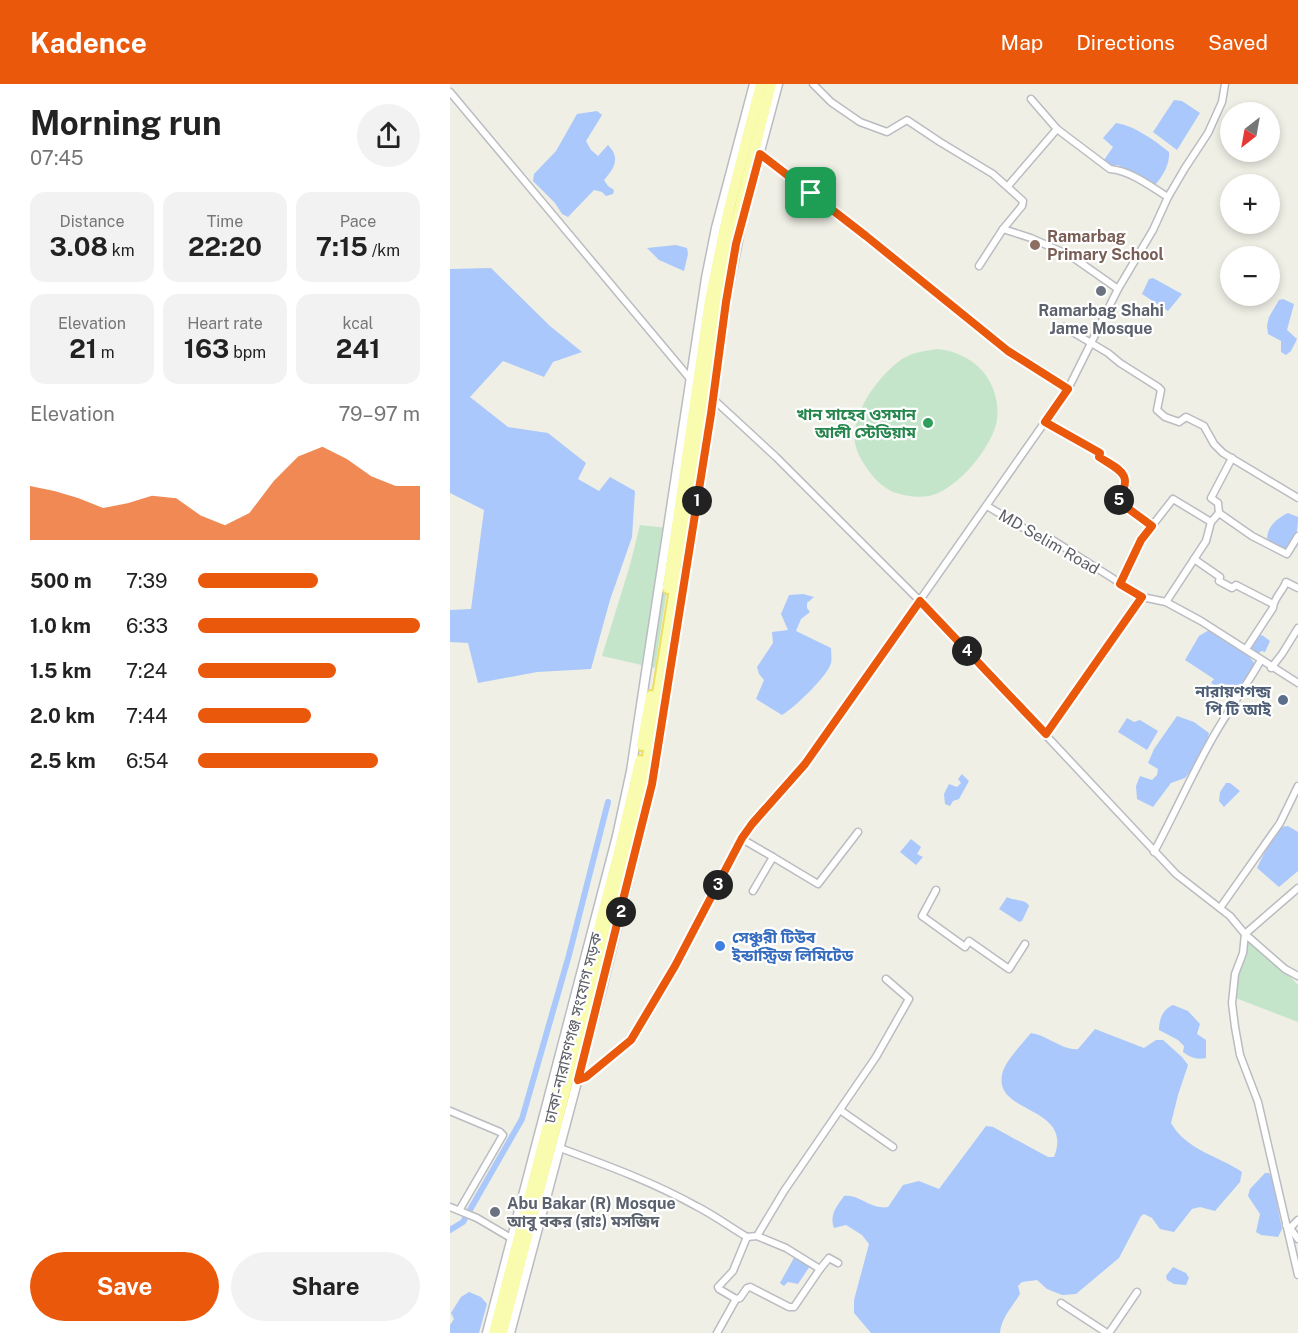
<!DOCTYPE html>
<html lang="en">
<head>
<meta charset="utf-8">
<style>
  body { margin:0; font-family:"Public Sans","Noto Sans Bengali",sans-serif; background:#f2f2f2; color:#222; height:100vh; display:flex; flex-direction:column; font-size:22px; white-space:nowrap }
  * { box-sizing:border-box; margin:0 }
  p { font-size:20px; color:#767676 }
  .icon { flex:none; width:33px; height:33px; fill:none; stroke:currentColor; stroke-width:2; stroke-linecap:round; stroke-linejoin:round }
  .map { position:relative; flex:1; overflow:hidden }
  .sheet { display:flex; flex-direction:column; background:#fff; width:450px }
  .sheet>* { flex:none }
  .needle { width:39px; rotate:211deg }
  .fabs { position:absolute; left:770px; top:18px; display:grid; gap:12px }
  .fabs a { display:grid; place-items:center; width:60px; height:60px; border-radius:50%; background:#fff; box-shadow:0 3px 9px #0003; font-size:30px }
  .pin { position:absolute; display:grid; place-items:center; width:51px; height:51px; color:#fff; margin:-26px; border-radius:12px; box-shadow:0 3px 9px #0006 }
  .km { position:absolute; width:30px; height:30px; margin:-15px; border-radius:50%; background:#222; color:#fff; font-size:16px; line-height:30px; text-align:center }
  .round { display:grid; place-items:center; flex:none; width:63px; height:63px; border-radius:32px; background:#f2f2f2 }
  .head { display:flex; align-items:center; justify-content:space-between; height:102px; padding:0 30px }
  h1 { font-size:33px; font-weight:700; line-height:45px }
  .figures { display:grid; grid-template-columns:repeat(3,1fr); gap:9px; height:102px; padding:6px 30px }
  .figures div { display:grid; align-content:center; border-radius:15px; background:#f2f2f2; text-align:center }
  .figures b { font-size:26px; font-weight:700 }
  .figures small { font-size:16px; font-weight:400 }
  .figures p { font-size:16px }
  .chart { height:168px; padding:12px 30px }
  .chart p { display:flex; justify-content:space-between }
  .chart svg { width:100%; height:108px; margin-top:6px; fill:#ea580c; opacity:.7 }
  .cta { display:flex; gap:12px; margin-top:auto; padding:12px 30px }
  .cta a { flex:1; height:69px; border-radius:36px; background:#ea580c; color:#fff; font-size:24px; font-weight:700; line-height:69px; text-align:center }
  .cta a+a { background:#f2f2f2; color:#222 }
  ul { padding:0 30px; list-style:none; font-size:20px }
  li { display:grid; grid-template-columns:96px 72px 1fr; align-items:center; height:45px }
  li i { height:15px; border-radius:8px; background:#ea580c }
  header { display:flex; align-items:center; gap:36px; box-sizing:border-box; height:84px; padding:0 30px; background:#ea580c; color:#fff }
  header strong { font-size:28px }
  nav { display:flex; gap:33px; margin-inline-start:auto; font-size:21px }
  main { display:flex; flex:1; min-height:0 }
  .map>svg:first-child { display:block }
  .green { fill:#c4e5ca }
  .water { fill:#aac8fb }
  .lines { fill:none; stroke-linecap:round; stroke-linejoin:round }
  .canal { stroke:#aac8fb; stroke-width:6 }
  .minor-casing { stroke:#babcc1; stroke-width:9 }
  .tertiary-casing { stroke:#babcc1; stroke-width:11 }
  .primary-casing { stroke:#ebe063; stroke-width:14 }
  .minor { stroke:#fff; stroke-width:6 }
  .tertiary { stroke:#fff; stroke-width:8 }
  .primary { stroke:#f9fbaf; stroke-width:10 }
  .route-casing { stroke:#fff; stroke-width:12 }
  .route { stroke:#ea580c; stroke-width:8 }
  .education-dot { fill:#8d6e63; stroke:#fff; stroke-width:2 }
  .worship-dot { fill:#6b7280; stroke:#fff; stroke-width:2 }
  .leisure-dot { fill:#2e9e5b; stroke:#fff; stroke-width:2 }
  .service-dot { fill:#5c6f8a; stroke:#fff; stroke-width:2 }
  .shop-dot { fill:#3f7fe0; stroke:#fff; stroke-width:2 }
  .labels { text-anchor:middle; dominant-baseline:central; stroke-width:4.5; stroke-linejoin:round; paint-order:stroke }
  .education-label { font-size:16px; font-weight:bold; fill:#785e54; stroke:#fff; text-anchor:start }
  .worship-label { font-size:16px; font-weight:bold; fill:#5b616d; stroke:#fff }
  .leisure-label { font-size:16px; font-weight:bold; fill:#27864d; stroke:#fff; text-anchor:end }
  .street-label { font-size:16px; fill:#5d5f66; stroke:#fff }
  .service-label { font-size:16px; font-weight:bold; fill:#4e5e75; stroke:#fff; text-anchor:end }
  .shop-label { font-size:16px; font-weight:bold; fill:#366cbe; stroke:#fff; text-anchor:start }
</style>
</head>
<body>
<header>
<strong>Kadence</strong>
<nav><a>Map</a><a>Directions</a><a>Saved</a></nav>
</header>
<main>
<section class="sheet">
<div class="head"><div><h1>Morning run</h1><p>07:45</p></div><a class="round"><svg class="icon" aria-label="share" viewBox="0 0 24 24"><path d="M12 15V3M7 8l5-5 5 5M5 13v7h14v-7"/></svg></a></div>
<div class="figures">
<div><p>Distance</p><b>3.08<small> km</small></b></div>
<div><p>Time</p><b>22:20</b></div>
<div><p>Pace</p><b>7:15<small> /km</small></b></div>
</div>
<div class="figures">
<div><p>Elevation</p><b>21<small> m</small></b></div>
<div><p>Heart rate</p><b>163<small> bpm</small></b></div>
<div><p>kcal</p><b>241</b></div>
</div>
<div class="chart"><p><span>Elevation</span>79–97 m</p>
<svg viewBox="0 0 160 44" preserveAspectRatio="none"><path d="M0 44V22L10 24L20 27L30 31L40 29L50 26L60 27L70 34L80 38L90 33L100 20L110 10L120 6L130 11L140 18L150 22L160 22V44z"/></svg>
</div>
<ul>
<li><b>500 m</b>7:39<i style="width:54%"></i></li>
<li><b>1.0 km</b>6:33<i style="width:100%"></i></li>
<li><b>1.5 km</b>7:24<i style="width:62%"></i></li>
<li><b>2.0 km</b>7:44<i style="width:51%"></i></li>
<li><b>2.5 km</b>6:54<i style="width:81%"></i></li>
</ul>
<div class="cta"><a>Save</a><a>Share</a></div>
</section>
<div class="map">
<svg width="848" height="1249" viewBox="0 0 848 1249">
  <rect width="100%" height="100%" fill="#efefe6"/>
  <g class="green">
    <path d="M487 265C507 267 526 276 537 293 545 305 549 321 547 336 542 364 507 406 479 412 467 414 455 412 443 408 436 404 427 398 422 391 415 382 407 371 405 359 401 329 428 292 452 275 463 268 475 267 487 265Z"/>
    <polygon points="190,441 226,445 205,584 152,572 180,481"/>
    <polygon points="794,854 818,870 848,901 848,938 783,913"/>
  </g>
  <g class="water">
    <polygon points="724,16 732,17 750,29 727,66 703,48"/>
    <path d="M147 27 152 31 136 57 141 66 148 72 158 61C171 74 164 85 154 96L158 102 164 106 163 110 156 112 152 108 144 106 118 133 112 130 105 119 83 97 84 90 106 67 127 30Z"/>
    <path d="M666 39C685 42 704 56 719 68 720 80 713 92 705 101L668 81 659 82 654 76 663 63 653 54Z"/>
    <polygon points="226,161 237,164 238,170 234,187 209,176 197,164"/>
    <polygon points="41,184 100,242 132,268 103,278 94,293 53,277 20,313 58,343 98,349 136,379 128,395 149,407 160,393 185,407 182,453 160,516 141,585 87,588 28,599 18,559 0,558 0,526 21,525 34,426 0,409 0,185"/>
    <polygon points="703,194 732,210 718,227 692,210 699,195"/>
    <polygon points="833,215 844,220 837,246 847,255 841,267 836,271 831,268 831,257 818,250 817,241 819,233 829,216"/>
    <path d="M838 429 848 433C848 446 846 458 834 466L822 459 817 454C818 441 828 434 838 429Z"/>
    <path d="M353 510 364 513 357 519V524L360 528 351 535 346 547 381 564C381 568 382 575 381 579 378 592 343 625 332 631L306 615 314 596 309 590 307 583 323 559 322 548 338 546 331 530 339 511Z"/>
    <polygon points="759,546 795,568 806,581 788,608 774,600 768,604 761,599 764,595 735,576 749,552"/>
    <polygon points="812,551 820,557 815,568 811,567 808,570 799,564 807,553"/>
    <polygon points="727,632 744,638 759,649 756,663 748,678 735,694 721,699 703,723 687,715 686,702 690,692 702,696 707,691 708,685 698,679 704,665"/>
    <polygon points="677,634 684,638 690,636 708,647 697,666 668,648"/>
    <polygon points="512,690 519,697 509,715 503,717 500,722 495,720 494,710 499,700 507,703 511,699 508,695"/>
    <polygon points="776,699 780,699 790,707 774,723 769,717 770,708"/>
    <polygon points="838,742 848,748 848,787 829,803 807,784 819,759 830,743"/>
    <polygon points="461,755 471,763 467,770 473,773 466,781 450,768"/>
    <path d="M557 813C564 817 576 815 579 822L572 837 569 838 549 825Z"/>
    <path d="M723 921 738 927 750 940 747 950 756 956V974C747 976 741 974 733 968L734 962 728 956 709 946C709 935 713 925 723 921Z"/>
    <path d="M645 945 694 964 706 956H713L732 973 738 981 728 1011 721 1039C736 1066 769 1072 792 1088L790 1098 765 1127 750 1123 742 1125 724 1148 710 1145 702 1134 694 1130 691 1132 669 1174 626 1210 612 1211 597 1205 587 1196 572 1198 568 1202 570 1210C563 1222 551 1234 550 1249H421L404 1229V1216L419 1160 412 1151 396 1141 384 1144C379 1131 387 1122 394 1112 410 1110 420 1126 438 1123L453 1101 469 1097 489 1105 536 1042 543 1043 598 1073H604C625 1020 539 1031 553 987 558 974 572 960 581 949 597 951 613 967 628 965Z"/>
    <polygon points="815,1089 819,1089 822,1094 832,1145 828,1153 811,1151 806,1148 810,1130 798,1112 800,1105"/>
    <polygon points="345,1172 360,1182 348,1200 338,1198 334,1202 330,1199"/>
    <polygon points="723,1183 736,1189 739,1194 736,1201 724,1200 717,1196 716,1192"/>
    <polygon points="19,1208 31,1213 37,1220 29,1249 0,1249 0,1241 4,1235 1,1229 11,1213"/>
  </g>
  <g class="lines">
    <polyline class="canal" points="0,1146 13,1138 72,1035 119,871 158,718"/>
    <defs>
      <g id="minor">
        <polyline points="363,0 381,18 410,38 437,48 457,36 490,58 543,90 573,117 572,122 553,145 581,154 621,172 668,205"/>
        <polyline points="0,8 242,297"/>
        <path d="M581 15 607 45 660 85C681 87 700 102 718 113"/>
        <polyline points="558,102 607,45"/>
        <polyline points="529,182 553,145"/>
        <polyline points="614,243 658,269 670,279 708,303 711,306 707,326 715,333 729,338 736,333 754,342 764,360 773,369 848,414"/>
        <polyline points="618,305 668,205 703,146 718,113 735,84 758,49 772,18 775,0"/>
        <polyline points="261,313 326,373 470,517 726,790 780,832 795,850 793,869 785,890 782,919 785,943 790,971 808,1018 848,1191"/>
        <path d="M595 338 650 369 649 373C663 382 673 385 676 403L668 417 702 442"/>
        <polyline points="782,374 761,414 768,419 769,429 802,452 837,470 848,452"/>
        <polyline points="537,422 592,455 598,453 692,513 716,518 751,537 848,599"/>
        <polyline points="744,475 770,493 769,497 782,504 786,501 823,520"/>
        <polyline points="670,500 691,456 723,415 761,438"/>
        <polyline points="716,518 756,457 761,438 769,429"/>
        <path d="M796 565 823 524C823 515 833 507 836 498L848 504"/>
        <polyline points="821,584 832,570 848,544"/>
        <polyline points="596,650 692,513"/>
        <polyline points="292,755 302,740 355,680 618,305 558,267 416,152 310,70"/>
        <path d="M704 768C724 731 741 692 762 655 777 628 795 604 811 576"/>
        <polyline points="848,804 795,850 835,885 848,892"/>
        <polyline points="486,806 472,832 515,863 519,857 559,885 575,860"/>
        <polyline points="303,807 323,773 368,800 408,748"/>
        <polyline points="770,824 830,739 848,702"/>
        <polyline points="126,996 136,993 181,955 225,882 292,755 323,773"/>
        <polyline points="390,1026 443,1063"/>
        <polyline points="0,1027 50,1048 53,1051 10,1125"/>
        <path d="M110 1064C156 1081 203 1098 246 1122 264 1131 280 1143 297 1153L307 1152 334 1107 426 973 459 915 436 895"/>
        <polyline points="0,1123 27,1134 61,1154"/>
        <polyline points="836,1141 840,1144 848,1155"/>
        <polyline points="840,1144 848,1136"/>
        <polyline points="297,1153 283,1187 268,1203 269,1205 286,1215 290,1214 297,1204 300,1203 339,1223 344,1223 370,1185 336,1164 307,1152"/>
        <polyline points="370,1185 379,1174 388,1179"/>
        <polyline points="611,1219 657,1249"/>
        <polyline points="267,1249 286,1215"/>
        <polyline points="659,1249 687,1208"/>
      </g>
      <g id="tertiary">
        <polyline points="298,112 328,0"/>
        <polyline points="37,1249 167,752 181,687 256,194 266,144 304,0"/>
        <polyline points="60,1249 152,904 202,700 261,330 276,218 293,131"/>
      </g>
      <g id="primary">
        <polyline points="218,504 260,216 279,125 311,0"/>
        <polyline points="192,661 201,612"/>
        <polyline points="44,1249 170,764 190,677"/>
        <polyline points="52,1249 192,710 228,486 262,252 281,159 321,0"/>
      </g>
    </defs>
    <use href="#minor" class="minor-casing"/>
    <use href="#tertiary" class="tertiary-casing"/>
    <use href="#primary" class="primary-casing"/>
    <use href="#minor" class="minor"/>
    <use href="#tertiary" class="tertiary"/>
    <use href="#primary" class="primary"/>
  </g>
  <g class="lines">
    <defs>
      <path id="route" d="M310 70 416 152 558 267 618 305 595 338 650 369 649 373C671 387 684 390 668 417L702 442 691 456 670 500 692 513 596 650 470 517 355 680 302 740 292 754 225 882 181 956 136 993 128 996 202 700 261 330 276 218 286 160Z"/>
    </defs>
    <use href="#route" class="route-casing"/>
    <use href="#route" class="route"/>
  </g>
  <circle class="education-dot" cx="585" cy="161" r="6"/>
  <g class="worship-dot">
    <circle cx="651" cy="207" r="6"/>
    <circle cx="45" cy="1128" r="6"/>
  </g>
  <circle class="leisure-dot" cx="478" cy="339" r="6"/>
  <circle class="service-dot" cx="833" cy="616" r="6"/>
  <circle class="shop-dot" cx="270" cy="862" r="6"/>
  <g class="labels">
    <g class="education-label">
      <text x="597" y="152">Ramarbag<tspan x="597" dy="18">Primary School</tspan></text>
    </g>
    <g class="worship-label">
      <text x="651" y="226">Ramarbag Shahi<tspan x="651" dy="18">Jame Mosque</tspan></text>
      <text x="57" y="1119" text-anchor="start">Abu Bakar (R) Mosque<tspan x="57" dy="18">আবু বকর (রাঃ) মসজিদ</tspan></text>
    </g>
    <g class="leisure-label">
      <text x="466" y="330">খান সাহেব ওসমান<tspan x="466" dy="18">আলী স্টেডিয়াম</tspan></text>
    </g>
    <g class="street-label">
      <text transform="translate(599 458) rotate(30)">MD Selim Road</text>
      <text transform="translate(123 944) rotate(-76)">ঢাকা-নারায়ণগঞ্জ সংযোগ সড়ক</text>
    </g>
    <g class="service-label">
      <text x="821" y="607">নারায়ণগন্জ<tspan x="821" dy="18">পি টি আই</tspan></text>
    </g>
    <g class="shop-label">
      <text x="282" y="853">সেঞ্চুরী টিউব<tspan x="282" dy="18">ইন্ডাস্ট্রিজ লিমিটেড</tspan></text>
    </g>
  </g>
</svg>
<div class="fabs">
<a><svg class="needle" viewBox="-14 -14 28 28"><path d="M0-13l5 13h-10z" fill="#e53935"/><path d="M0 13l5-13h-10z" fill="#767676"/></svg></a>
<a>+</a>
<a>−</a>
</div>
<div class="pin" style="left:361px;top:109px;background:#1e9e55"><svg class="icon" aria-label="arrive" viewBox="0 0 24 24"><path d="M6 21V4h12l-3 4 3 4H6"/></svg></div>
<b class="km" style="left:247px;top:417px">1</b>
<b class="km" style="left:171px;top:828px">2</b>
<b class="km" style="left:268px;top:801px">3</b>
<b class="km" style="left:517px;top:567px">4</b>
<b class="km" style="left:669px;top:416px">5</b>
</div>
</main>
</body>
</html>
